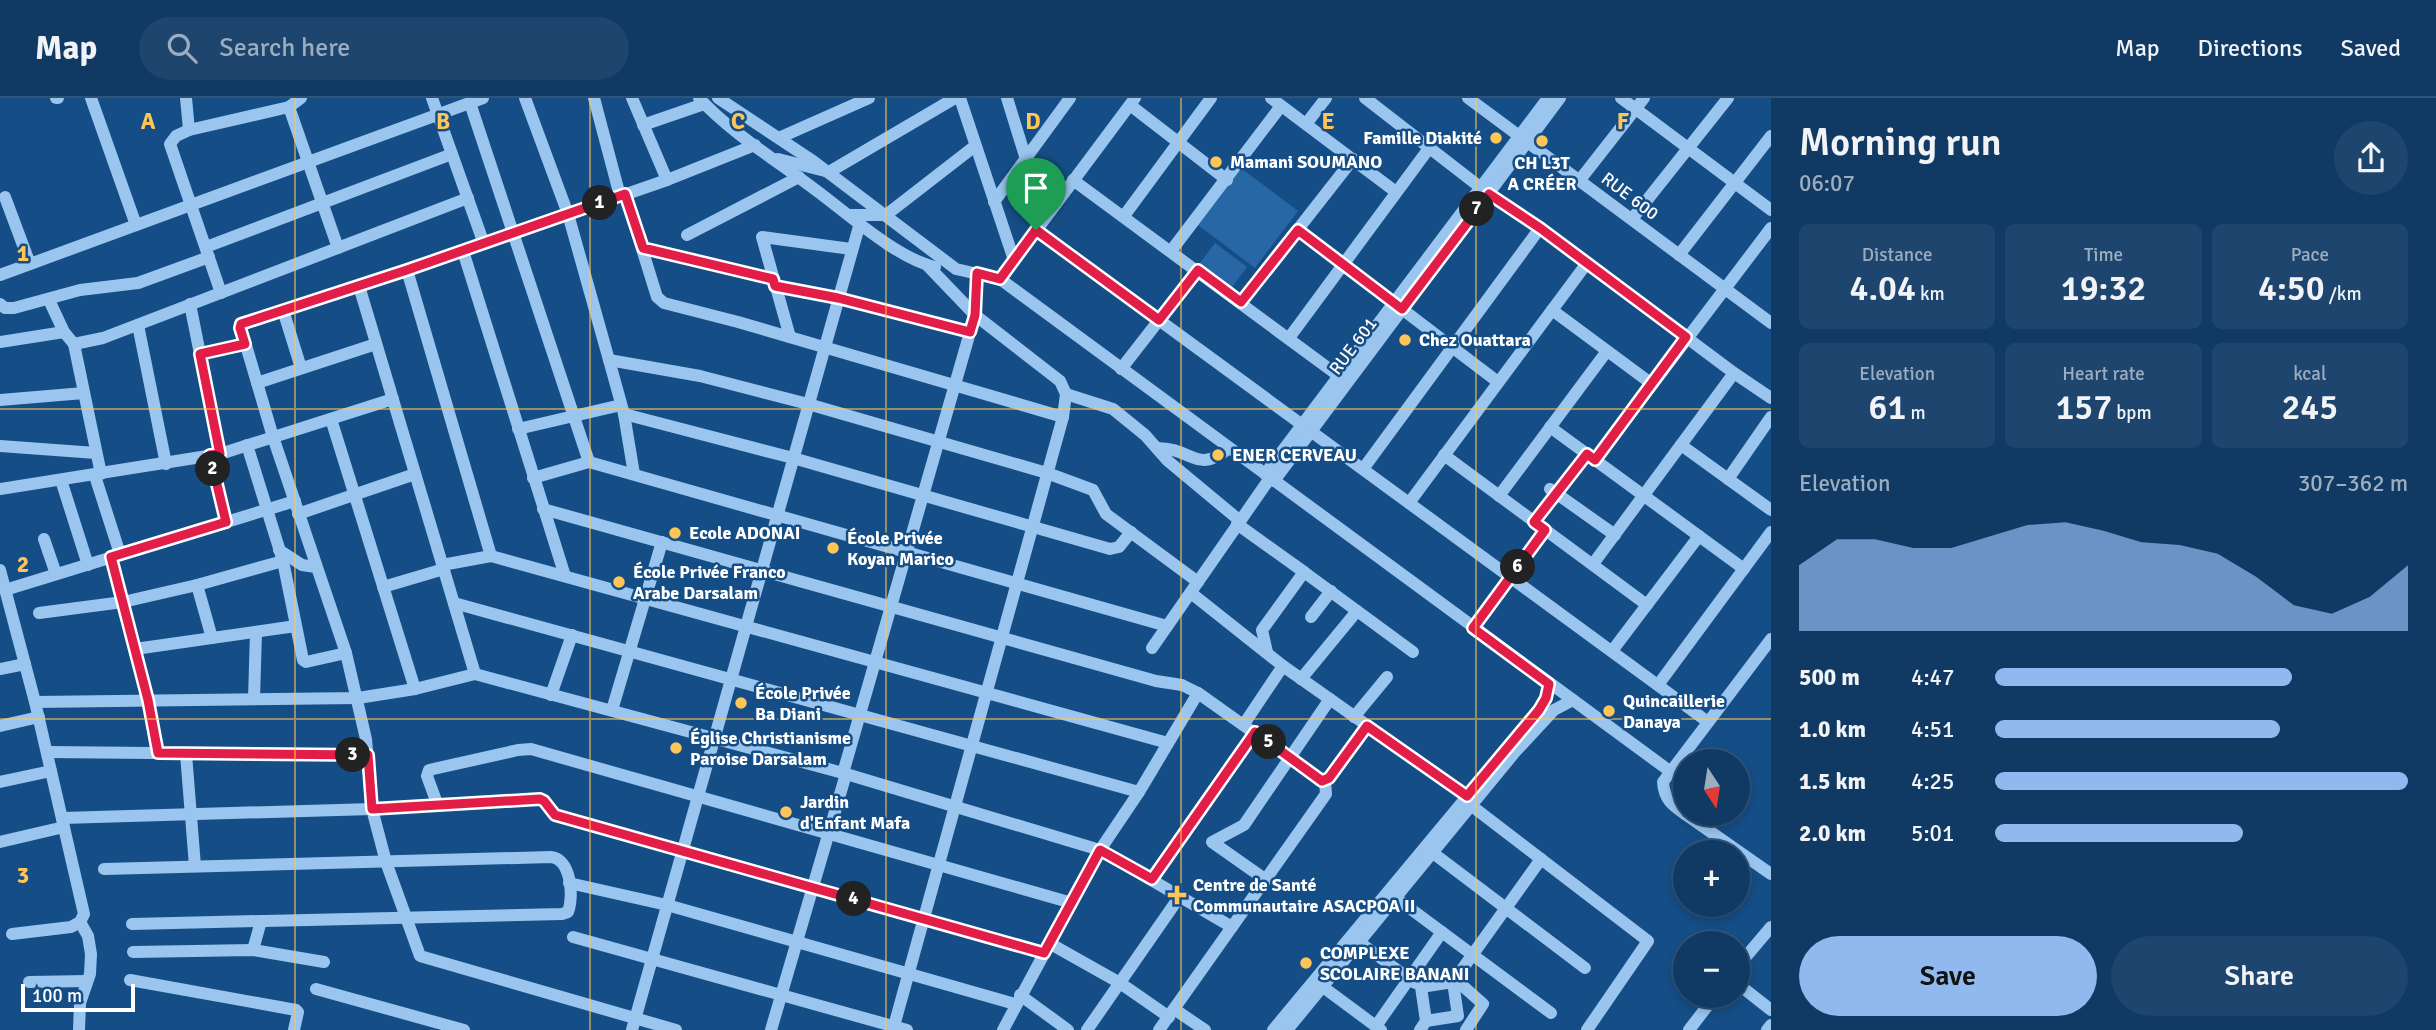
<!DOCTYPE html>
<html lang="en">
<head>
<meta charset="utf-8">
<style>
  body { margin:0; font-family:Signika,sans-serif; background:#1e456d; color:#f1f3f6; height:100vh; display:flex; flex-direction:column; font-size:26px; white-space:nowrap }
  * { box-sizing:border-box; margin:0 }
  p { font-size:23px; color:#9cadbf }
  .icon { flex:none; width:38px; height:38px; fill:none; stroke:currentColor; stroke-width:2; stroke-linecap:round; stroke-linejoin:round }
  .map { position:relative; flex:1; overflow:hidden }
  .drawer { display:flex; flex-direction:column; background:#103a64; width:665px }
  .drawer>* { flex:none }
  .needle { width:46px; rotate:168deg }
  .tools { position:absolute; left:1673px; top:651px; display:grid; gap:14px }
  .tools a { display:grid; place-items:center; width:77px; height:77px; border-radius:50%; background:#103a64; box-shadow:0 4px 10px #0003,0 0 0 2px #305478; font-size:35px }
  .scale { position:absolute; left:21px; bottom:18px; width:114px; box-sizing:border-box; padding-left:7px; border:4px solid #fff; border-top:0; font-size:19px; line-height:24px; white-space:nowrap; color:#fff; -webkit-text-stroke:5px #154d86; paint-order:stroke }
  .pin { position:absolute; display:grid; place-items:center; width:60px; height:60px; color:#fff; margin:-72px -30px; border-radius:50% 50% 50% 0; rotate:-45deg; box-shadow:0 0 7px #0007 }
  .pin .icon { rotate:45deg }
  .km { position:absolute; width:35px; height:35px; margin:-18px; border-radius:50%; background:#222; color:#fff; font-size:19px; line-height:35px; text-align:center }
  .round { display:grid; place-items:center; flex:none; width:74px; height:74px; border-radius:37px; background:#1e456d }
  .summary { display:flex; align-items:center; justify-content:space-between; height:119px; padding:0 28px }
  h1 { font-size:38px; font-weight:600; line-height:52px }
  .stats { display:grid; grid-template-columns:repeat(3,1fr); gap:10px; height:119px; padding:7px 28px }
  .stats div { display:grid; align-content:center; border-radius:10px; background:#1e456d; text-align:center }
  .stats b { font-size:35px; font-weight:600 }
  .stats small { font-size:19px; font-weight:400 }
  .stats p { font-size:19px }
  .chart { height:196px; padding:14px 28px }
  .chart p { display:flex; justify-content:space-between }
  .chart svg { width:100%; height:126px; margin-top:7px; fill:#90b9f0; opacity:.7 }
  .cta { display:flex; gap:14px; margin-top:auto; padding:14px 28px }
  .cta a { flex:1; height:80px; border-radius:42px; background:#90b9f0; color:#111; font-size:28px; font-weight:600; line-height:80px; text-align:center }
  .cta a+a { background:#1e456d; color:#f1f3f6 }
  ul { padding:0 28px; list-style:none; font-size:23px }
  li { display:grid; grid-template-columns:112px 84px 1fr; align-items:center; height:52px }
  li i { height:18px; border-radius:9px; background:#90b9f0 }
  header { display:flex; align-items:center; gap:42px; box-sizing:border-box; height:98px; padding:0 35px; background:#103a64; border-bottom:2px solid #305478 }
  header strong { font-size:33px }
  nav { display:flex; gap:38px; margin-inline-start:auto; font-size:24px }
  .search { width:490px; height:63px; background:#1e456d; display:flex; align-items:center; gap:18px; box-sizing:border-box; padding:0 24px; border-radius:38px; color:#9cadbf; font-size:26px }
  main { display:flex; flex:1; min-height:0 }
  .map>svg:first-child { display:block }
  .grass { fill:#2867a5 }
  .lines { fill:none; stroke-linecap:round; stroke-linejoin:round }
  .minor { stroke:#9ac5ee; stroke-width:12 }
  .route-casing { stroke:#fff; stroke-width:14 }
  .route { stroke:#e11d48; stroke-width:9 }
  .grid { fill:none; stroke:#ffc557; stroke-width:2; stroke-opacity:0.55 }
  .poi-dot { fill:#ffc557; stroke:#154d86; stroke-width:2.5 }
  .labels { text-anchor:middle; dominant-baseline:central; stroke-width:5; stroke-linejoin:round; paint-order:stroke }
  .poi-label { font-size:18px; font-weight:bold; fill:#fff; stroke:#154d86; text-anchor:start }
  .street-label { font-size:18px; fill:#fff; stroke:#154d86 }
  .grid-label { font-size:23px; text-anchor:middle; font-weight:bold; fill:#ffc557; stroke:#154d86; stroke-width:5; stroke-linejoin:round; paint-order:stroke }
</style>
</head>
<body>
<header>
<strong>Map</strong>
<div class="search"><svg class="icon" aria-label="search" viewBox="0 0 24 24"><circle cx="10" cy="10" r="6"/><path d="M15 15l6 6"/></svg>Search here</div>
<nav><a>Map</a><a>Directions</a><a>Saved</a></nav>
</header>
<main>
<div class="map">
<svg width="1771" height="932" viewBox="0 0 1771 932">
  <rect width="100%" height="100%" fill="#154d86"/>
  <g class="grass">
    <polygon points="1241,70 1298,113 1255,170 1198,127"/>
    <polygon points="1215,145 1247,169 1232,189 1200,165"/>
  </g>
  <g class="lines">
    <g class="minor">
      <polyline points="56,0 58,0"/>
      <polyline points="91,0 136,127"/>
      <polyline points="186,0 189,32"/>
      <polyline points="432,0 484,146"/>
      <polyline points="525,0 568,116 609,262 700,278 808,306 1047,375 1093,392 1106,416 1198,484"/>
      <polyline points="594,0 620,98"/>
      <polyline points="632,0 667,82"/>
      <path d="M699 0C729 33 777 63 813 90 846 114 896 160 935 169"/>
      <polyline points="718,0 813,63 956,171 1000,181 1671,674"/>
      <polyline points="960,0 1014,162"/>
      <polyline points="1007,0 1025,58"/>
      <polyline points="1271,0 1396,94"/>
      <polyline points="1365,0 1489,96 1540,130 1734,275 1771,300"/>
      <polyline points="1468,0 1771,225"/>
      <polyline points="1621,0 1771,112"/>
      <polyline points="470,5 589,364"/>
      <polyline points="1130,7 1227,82"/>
      <polyline points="289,9 338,150"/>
      <polyline points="1306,26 1326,0"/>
      <polyline points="643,27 704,6"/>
      <polyline points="781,39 869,0"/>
      <polyline points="778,61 829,74 955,0"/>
      <polyline points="1073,82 1343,281"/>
      <polyline points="1579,83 1644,0"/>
      <polyline points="625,96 657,199 664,205 738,224 1063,319"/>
      <polyline points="5,99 30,166"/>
      <polyline points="994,104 1070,0"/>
      <polyline points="849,117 886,117 975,48"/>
      <polyline points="1124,118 1211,0"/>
      <polyline points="1632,121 1728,0"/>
      <polyline points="1036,132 1708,624"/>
      <polyline points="1298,132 1498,284"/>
      <polyline points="687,137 799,79"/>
      <polyline points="206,149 452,56"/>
      <polyline points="643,150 773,181"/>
      <polyline points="463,153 565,478"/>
      <polyline points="1171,153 1281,8"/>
      <polyline points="1679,157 1771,38"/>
      <polyline points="407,172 491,458"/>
      <polyline points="0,177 483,0"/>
      <polyline points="1000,181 1135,0"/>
      <polyline points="359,188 475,576"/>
      <polyline points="775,188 838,200 970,234"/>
      <polyline points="221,195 170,46 176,38 189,32 289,9 301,0"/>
      <polyline points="49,202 64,234 74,246 103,240 468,100"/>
      <polyline points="1241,204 1353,61"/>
      <polyline points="0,206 5,210 14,210 80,192 138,185 209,159"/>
      <polyline points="190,206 220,356"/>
      <polyline points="283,212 301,270"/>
      <polyline points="1552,212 1652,286"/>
      <polyline points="138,227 166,366"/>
      <polyline points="790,239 762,139 851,151"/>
      <polyline points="1289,240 1430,49"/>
      <polyline points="0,244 64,234"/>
      <polyline points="74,246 101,376"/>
      <polyline points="200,256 245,246"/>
      <polyline points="609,262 624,316 634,376"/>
      <polyline points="1121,271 1198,172"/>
      <polyline points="257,285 376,246"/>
      <polyline points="1066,296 1113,311 1145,337 1168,363 1239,422"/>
      <polyline points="0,302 84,295"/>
      <polyline points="624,316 793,360 1110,451 1119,449 1131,434"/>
      <polyline points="331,321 415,591"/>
      <polyline points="1550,329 1744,471"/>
      <polyline points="518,331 621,307"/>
      <polyline points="247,347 283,463 303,562 306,564 346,555"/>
      <polyline points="1681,347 1771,412"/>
      <polyline points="0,348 96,355"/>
      <path d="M1157 350C1193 350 1196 377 1229 350"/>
      <polyline points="210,357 226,424"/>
      <polyline points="1444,357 1647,507"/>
      <polyline points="1595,362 1771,130"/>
      <polyline points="1363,371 1540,130"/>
      <polyline points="1265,376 1548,0"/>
      <polyline points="95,378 120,456"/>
      <polyline points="533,380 589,364 1167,528"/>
      <polyline points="1728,381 1771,319"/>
      <polyline points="61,382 88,467"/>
      <polyline points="1274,383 1560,0"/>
      <polyline points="0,391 220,356 393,301"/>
      <polyline points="1550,391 1615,437"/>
      <polyline points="1499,398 1607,253"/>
      <polyline points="1409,405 1587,165"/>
      <polyline points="543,411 1156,583 1182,587 1198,595 1139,694 1100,752 1003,932"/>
      <polyline points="298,416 415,376"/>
      <polyline points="1534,424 1587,356"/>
      <polyline points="1237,426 1304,474 1262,532 1267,554"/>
      <polyline points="44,441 56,476"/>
      <polyline points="279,452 302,467 316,469"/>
      <polyline points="111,459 148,602 157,655"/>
      <polyline points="1593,466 1734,275"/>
      <polyline points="442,467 491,458 1168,645"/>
      <polyline points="0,472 35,604 84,816 80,824 71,829 12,836"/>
      <polyline points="1304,474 1413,554"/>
      <polyline points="197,487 212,540"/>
      <polyline points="383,489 444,471"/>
      <polyline points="5,492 295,403"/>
      <polyline points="1191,495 1283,568 1467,698"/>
      <polyline points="454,505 1139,694"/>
      <polyline points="39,515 123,504 197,487 283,463"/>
      <polyline points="1311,519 1331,493"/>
      <polyline points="1473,530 1545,432"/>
      <polyline points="1152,550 1270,380"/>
      <polyline points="135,551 296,528"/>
      <polyline points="1612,553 1699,438"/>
      <polyline points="0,571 25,566"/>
      <polyline points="1301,581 1357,513"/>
      <polyline points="1658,587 1771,434"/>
      <polyline points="1198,595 1322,683 1329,680 1367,628"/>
      <polyline points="551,597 572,537"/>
      <polyline points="254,601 256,534"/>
      <polyline points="35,604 358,600 415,591 475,576 843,675 1100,752 1232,829"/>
      <polyline points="612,612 662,444"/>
      <polyline points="1354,619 1387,579"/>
      <polyline points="1244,626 1283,568"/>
      <polyline points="0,628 39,619"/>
      <polyline points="47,654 368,657"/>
      <polyline points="186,656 195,768"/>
      <polyline points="843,675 975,217 977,175"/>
      <polyline points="0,684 51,673"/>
      <polyline points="438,708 427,678 429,672 518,652 531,651 1072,805"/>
      <polyline points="1477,712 1648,843 1587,932"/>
      <path d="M1685 716C1672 707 1664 701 1663 684L1771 541"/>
      <polyline points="1685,716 1771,776"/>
      <polyline points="62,720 372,711 540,701 544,703 554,717 1044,855"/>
      <polyline points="0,744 64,729"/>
      <polyline points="1433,755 1585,870"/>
      <path d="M104 771 551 759C571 761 574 798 568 814L562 816 132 826"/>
      <polyline points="1152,781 1255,634"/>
      <polyline points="1266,782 1212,744 1244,727 1330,601"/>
      <polyline points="569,785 667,807 1015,906"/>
      <polyline points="1396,800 1551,915"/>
      <polyline points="573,839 907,932"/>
      <polyline points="1359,844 1415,885"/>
      <polyline points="1049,845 1120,885 1169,919"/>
      <polyline points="253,852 261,823"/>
      <polyline points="133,854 253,852 324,864"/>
      <polyline points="1738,868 1771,829"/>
      <polyline points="1455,881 1483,906 1466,932"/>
      <polyline points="130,882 296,912 298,914 294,932"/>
      <polyline points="29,884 87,883"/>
      <polyline points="1453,884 1541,761"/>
      <polyline points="1738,886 1771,912"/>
      <polyline points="1323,889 1381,932"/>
      <polyline points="316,891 464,932"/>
      <polyline points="1020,897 1068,932"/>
      <polyline points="1174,911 1205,932"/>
      <polyline points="894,928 1063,319 1066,296 1060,283 975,217 928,168"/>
      <polyline points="1376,928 1442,834"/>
      <polyline points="79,932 80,905 90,876 91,856 88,838 80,824"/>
      <polyline points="632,932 860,125"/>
      <polyline points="676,932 420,858 386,764 372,711 366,641 346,555 273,339 240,227 407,172 667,82 755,47"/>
      <polyline points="771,932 846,676"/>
      <polyline points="1087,932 1180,798"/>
      <polyline points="1159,932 1326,696 1325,683"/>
      <polyline points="1273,932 1539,612 1546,600 1550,586"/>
      <polyline points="1287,932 1515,654 1554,612 1573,602"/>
      <polyline points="1420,932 1426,923 1421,889 1453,884 1458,918 1426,923"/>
      <polyline points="1689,932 1715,898"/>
      <polyline points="1767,932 1771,927"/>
    </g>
  </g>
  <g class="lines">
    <defs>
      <polygon id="route" points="625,96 643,150 773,181 775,188 838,200 970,234 975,217 977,175 1000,181 1036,132 1159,222 1198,172 1241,204 1298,132 1402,211 1489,96 1540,130 1686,239 1595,362 1587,356 1534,424 1545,432 1473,530 1549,586 1546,600 1539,612 1467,698 1367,628 1329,680 1322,683 1255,634 1152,781 1100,752 1044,855 555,717 544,703 540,701 372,711 368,657 158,655 148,602 111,459 226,424 210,357 220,356 200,256 245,246 240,230 241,226 407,172"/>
    </defs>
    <use href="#route" class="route-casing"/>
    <use href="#route" class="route"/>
  </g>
  <path class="grid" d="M295 0V932M590 0V932M886 0V932M1181 0V932M1476 0V932M0 311H1771M0 621H1771"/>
  <g class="poi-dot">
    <circle cx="1496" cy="40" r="7"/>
    <circle cx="1542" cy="43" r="7"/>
    <circle cx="1216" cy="64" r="7"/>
    <circle cx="1405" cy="242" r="7"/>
    <circle cx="1218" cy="357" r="7"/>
    <circle cx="675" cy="435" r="7"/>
    <circle cx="833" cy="450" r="7"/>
    <circle cx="619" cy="484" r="7"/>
    <circle cx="741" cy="605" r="7"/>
    <circle cx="1609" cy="613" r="7"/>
    <circle cx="676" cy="650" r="7"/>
    <circle cx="786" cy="714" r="7"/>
    <path d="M1173.5 786.5h7v7h7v7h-7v7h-7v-7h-7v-7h7z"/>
    <circle cx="1306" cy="865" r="7"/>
  </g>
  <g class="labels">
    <g class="poi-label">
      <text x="1482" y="40" text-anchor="end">Famille Diakité</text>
      <text x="1230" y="64">Mamani SOUMANO</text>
      <text x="1542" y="65" text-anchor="middle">CH L3T<tspan x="1542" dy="21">A CRÉER</tspan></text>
      <text x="1419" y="242">Chez Ouattara</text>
      <text x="1232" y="357">ENER CERVEAU</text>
      <text x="689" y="435">Ecole ADONAI</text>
      <text x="847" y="440">École Privée<tspan x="847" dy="21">Koyan Marico</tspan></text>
      <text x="633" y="474">École Privée Franco<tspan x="633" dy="21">Arabe Darsalam</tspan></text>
      <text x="755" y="595">École Privée<tspan x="755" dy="21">Ba Diani</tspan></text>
      <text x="1623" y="603">Quincaillerie<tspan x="1623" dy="21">Danaya</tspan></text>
      <text x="690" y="640">Église Christianisme<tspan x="690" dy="21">Paroise Darsalam</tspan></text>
      <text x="800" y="704">Jardin<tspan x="800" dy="21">d'Enfant Mafa</tspan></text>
      <text x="1193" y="787">Centre de Santé<tspan x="1193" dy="21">Communautaire ASACPOA II</tspan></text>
      <text x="1320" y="855">COMPLEXE<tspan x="1320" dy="21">SCOLAIRE BANANI</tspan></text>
    </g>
    <g class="street-label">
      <text transform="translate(1630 98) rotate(37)">RUE 600</text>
      <text transform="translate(1353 248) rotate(-53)">RUE 601</text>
    </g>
  </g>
  <g class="grid-label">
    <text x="148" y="31">A</text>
    <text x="443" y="31">B</text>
    <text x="738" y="31">C</text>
    <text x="1033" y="31">D</text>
    <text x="1328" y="31">E</text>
    <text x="1623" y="31">F</text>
    <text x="23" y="163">1</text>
    <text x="23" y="474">2</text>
    <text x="23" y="785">3</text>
  </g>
</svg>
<div class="tools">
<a><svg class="needle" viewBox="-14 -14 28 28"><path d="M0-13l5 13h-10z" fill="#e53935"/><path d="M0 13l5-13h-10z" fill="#9cadbf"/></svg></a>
<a>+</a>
<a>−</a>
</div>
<div class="scale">100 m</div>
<div class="pin" style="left:1036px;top:132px;background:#1e9e55"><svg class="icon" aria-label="arrive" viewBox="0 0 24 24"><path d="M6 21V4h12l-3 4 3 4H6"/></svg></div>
<b class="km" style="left:600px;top:105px">1</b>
<b class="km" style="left:213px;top:371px">2</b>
<b class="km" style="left:353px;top:657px">3</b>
<b class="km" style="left:854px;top:801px">4</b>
<b class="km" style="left:1269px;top:644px">5</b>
<b class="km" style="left:1518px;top:469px">6</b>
<b class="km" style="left:1477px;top:111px">7</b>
</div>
<section class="drawer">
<div class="summary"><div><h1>Morning run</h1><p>06:07</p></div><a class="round"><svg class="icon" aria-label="share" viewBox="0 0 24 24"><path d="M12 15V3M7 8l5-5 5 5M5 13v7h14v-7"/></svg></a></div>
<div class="stats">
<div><p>Distance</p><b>4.04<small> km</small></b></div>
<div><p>Time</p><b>19:32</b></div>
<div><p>Pace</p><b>4:50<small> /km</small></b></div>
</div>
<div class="stats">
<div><p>Elevation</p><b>61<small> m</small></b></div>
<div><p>Heart rate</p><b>157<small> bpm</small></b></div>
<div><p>kcal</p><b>245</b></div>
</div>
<div class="chart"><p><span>Elevation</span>307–362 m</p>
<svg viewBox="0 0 160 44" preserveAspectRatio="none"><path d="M0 44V21L10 12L20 12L30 15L40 15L50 11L60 7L70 6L80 9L90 13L100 14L110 17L120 25L130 35L140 38L150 32L160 21V44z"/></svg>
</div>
<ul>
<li><b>500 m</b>4:47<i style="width:72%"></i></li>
<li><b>1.0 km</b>4:51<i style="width:69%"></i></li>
<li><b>1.5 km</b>4:25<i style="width:100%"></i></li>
<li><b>2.0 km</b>5:01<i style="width:60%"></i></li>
</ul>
<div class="cta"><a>Save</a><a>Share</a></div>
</section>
</main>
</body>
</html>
